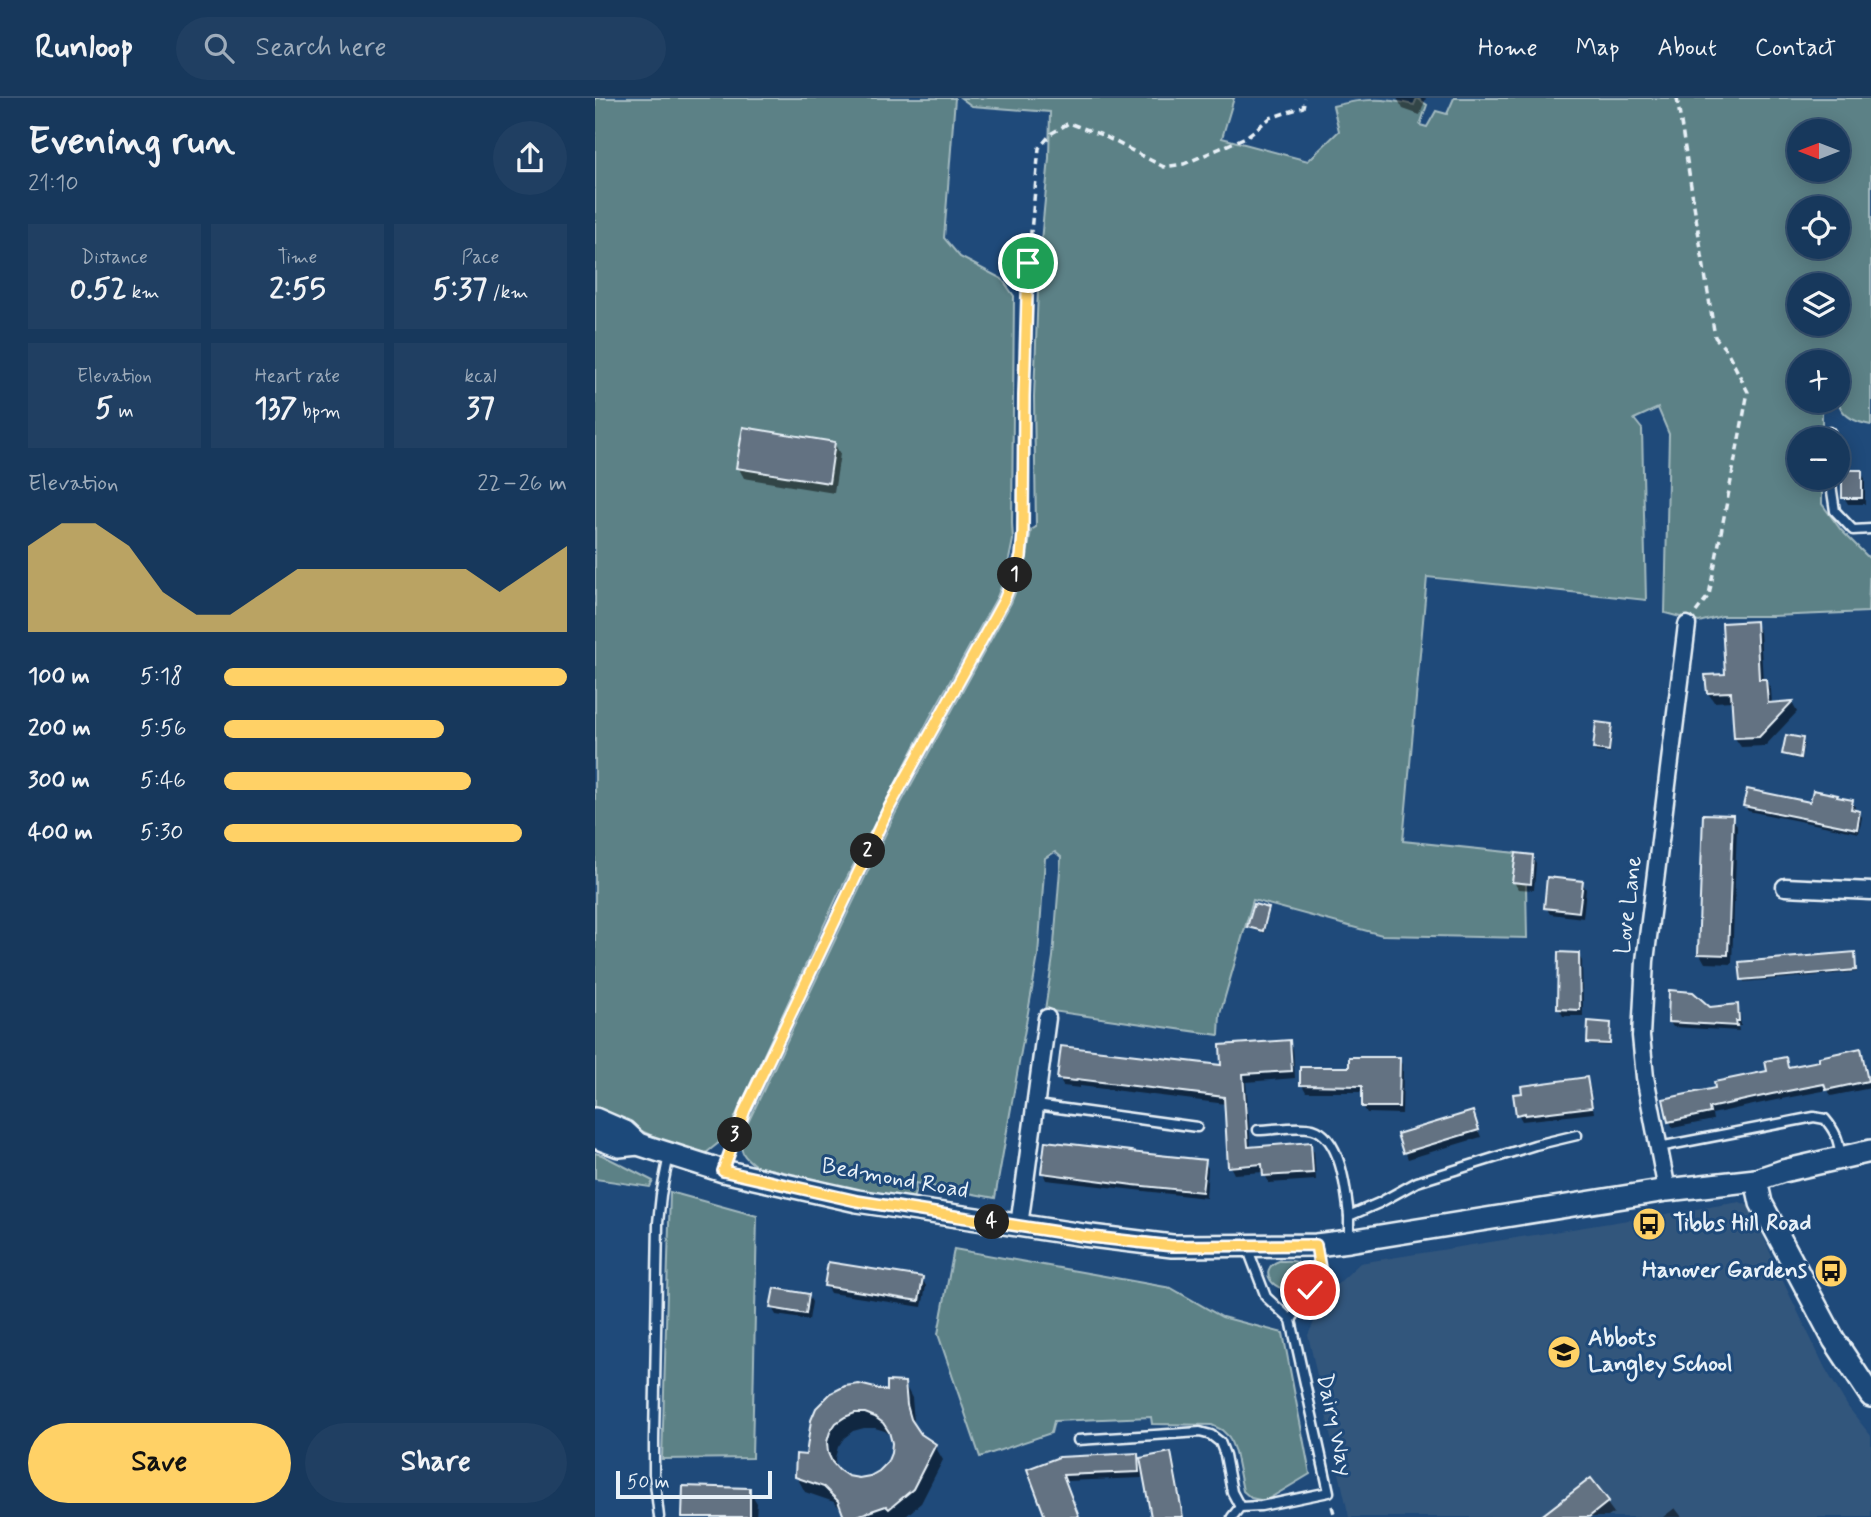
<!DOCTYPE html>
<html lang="en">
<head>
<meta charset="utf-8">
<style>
  body { margin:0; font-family:Mynerve,sans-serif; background:#203f62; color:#f1f3f6; height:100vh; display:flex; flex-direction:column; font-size:26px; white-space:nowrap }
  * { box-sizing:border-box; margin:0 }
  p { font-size:23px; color:#9eacbb }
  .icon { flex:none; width:38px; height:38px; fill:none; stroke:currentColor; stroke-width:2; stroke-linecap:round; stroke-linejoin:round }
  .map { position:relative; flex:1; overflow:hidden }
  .sheet { display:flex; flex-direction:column; background:#17385c; width:595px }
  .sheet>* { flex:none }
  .needle { width:46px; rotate:270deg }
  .controls { position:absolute; left:1192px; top:21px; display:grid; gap:14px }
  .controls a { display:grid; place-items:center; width:63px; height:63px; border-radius:50%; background:#17385c; box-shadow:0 4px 18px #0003,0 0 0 2px #365272; font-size:35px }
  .scale { position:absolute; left:21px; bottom:18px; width:156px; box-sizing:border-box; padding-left:7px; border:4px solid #e8f1f8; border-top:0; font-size:19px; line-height:24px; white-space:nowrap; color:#e8f1f8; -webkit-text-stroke:5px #1f4a7a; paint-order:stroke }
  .pin { position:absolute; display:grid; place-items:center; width:60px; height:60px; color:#fff; margin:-30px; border:4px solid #fff; border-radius:50%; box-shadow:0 2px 7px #0007 }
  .km { position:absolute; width:35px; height:35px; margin:-18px; border-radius:50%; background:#222; color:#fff; font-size:19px; line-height:35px; text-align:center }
  .round { display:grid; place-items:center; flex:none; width:74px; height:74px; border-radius:37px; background:#203f62 }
  .summary { display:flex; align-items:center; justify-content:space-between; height:119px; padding:0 28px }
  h1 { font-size:38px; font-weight:800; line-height:52px }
  .metrics { display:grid; grid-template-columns:repeat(3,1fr); gap:10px; height:119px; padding:7px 28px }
  .metrics div { display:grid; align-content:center; border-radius:0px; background:#203f62; text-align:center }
  .metrics b { font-size:30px; font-weight:800 }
  .metrics small { font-size:19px; font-weight:400 }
  .metrics p { font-size:19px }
  .chart { height:196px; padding:14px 28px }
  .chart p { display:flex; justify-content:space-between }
  .chart svg { width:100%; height:126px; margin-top:7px; fill:#ffd166; opacity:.7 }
  .primary-button { display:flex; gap:14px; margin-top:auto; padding:14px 28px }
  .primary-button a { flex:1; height:80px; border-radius:42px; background:#ffd166; color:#111; font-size:28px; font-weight:800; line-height:80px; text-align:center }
  .primary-button a+a { background:#203f62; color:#f1f3f6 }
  ul { padding:0 28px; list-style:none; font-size:23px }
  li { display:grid; grid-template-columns:112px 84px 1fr; align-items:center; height:52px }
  li i { height:18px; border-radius:9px; background:#ffd166 }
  header { display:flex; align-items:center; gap:42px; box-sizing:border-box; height:98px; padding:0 35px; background:#17385c; border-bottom:2px solid #365272 }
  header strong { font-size:33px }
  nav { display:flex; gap:38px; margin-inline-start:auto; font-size:24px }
  .search { width:490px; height:63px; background:#203f62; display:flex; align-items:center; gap:18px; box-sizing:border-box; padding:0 24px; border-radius:38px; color:#9eacbb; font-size:26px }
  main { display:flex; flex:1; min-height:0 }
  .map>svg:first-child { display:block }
  .built { fill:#33567c }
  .green { fill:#5c8186; stroke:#a2b9bf; stroke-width:2; fill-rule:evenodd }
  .shadow { fill:#0007; fill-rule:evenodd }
  .building { fill:#637282; stroke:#e8f1f8; stroke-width:2; fill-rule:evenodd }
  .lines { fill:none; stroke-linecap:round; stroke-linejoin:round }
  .service-casing { stroke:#e8f1f8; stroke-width:13 }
  .minor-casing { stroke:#e8f1f8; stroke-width:21 }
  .tertiary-casing { stroke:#e8f1f8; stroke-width:26 }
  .path { stroke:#e8f1f8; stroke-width:3.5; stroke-dasharray:7 5; stroke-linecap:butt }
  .service { stroke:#1f4a7a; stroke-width:8 }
  .minor { stroke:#1f4a7a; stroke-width:16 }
  .tertiary { stroke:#1f4a7a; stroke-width:21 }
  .route-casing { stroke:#fff; stroke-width:14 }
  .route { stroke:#ffd166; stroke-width:9 }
  .labels { text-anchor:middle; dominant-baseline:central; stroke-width:6; stroke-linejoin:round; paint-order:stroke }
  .street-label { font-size:23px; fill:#e8f1f8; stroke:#1f4a7a }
  .poi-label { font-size:23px; font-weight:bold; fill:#e8f1f8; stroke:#1f4a7a; text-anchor:start }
</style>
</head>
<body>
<header>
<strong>Runloop</strong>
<div class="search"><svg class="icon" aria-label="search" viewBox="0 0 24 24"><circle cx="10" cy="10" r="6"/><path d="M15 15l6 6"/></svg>Search here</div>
<nav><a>Home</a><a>Map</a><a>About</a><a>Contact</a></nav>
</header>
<main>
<section class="sheet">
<div class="summary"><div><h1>Evening run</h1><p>21:10</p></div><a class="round"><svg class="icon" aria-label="share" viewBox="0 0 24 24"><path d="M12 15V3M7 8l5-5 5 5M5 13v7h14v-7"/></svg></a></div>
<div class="metrics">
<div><p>Distance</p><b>0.52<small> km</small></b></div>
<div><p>Time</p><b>2:55</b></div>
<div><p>Pace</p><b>5:37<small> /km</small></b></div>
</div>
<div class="metrics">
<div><p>Elevation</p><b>5<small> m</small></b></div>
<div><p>Heart rate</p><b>137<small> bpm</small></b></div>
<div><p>kcal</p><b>37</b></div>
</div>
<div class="chart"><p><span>Elevation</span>22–26 m</p>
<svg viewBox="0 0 160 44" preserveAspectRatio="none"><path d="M0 44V14L10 6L20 6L30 14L40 30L50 38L60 38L70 30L80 22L90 22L100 22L110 22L120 22L130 22L140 30L150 22L160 14V44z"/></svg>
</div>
<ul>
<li><b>100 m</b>5:18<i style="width:100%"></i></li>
<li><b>200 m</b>5:56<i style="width:64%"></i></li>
<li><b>300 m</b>5:46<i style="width:72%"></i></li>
<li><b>400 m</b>5:30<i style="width:87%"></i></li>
</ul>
<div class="primary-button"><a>Save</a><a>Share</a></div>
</section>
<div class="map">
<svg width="1276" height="1419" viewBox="0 0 1276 1419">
  <rect width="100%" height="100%" fill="#1f4a7a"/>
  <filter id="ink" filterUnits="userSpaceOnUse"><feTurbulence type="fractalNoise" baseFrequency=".0143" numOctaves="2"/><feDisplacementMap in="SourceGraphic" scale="14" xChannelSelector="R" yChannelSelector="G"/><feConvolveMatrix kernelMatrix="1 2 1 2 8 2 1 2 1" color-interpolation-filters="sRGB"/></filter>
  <g filter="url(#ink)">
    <polygon class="built" points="1145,1104 1156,1109 1183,1173 1230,1270 1253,1309 1276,1338 1276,1419 754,1419 713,1237 732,1196 765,1165"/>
    <g class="green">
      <polygon points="0,0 360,0 349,140 365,159 407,181 419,198 417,425 418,442 411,476 402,499 334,621 242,799 131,1039 111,1055 70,1044 0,1011"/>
      <path d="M366 0H639L627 40 713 63 744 33 738 8C770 0 787 0 819 7L822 0 832 7 825 27 832 29 841 13 852 16 859 0H1276V327C1235 320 1242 296 1242 264H1204V303H1227V341H1204V380H1227V406L1246 432 1275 461 1273 514 1177 518H1127L1104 524 1070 515 1074 336 1063 310 1039 321 1047 331 1051 502 832 479 808 743 921 755 918 784 931 786 932 840 787 837 658 802 625 916 624 937 450 912 458 859 466 759 460 754 450 760 443 858 400 1100 320 1085 321 1092 317 1103 164 1070C148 1059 143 1054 148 1035L300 716 416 505C426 481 433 458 436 432L441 429 439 299 444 164 454 60 455 14 377 8ZM1204 33H1242V72H1204ZM1204 110H1242V149H1204ZM1204 187H1242V226H1204Z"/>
      <polygon points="0,1055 7,1057 58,1083 55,1089 0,1081"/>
      <polygon points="75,1094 162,1118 157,1360 67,1361"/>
      <polygon points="359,1151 576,1190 627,1219 688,1235 715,1376 670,1403 656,1400 648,1393 640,1354 634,1339 627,1332 617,1327 557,1326 556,1319 459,1323 456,1335 385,1359 343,1236"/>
      <path d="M684 1163C694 1163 702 1161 708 1169V1182L704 1190C678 1198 661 1171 684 1163Z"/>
    </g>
    <g class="shadow">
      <polygon points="802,0 831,0 825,17 808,11"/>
      <polygon points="239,345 245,356 239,395 149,380 143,369"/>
      <polygon points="1266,374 1270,381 1270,406 1253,406 1249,399"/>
      <polygon points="1160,525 1165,534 1168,583 1171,582 1176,592 1177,606 1197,605 1202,614 1170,648 1146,649 1140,640 1138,603 1119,604 1113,595 1132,577"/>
      <polygon points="1016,628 1018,630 1015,655 1001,654 999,651"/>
      <polygon points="1207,642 1209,645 1206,662 1190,658 1189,656"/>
      <polygon points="1243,701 1257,704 1260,709 1259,713 1264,714 1267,719 1264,735 1153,713 1150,708 1217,706"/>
      <polygon points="1137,719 1142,728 1137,866 1110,865 1105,856"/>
      <polygon points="937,759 941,765 939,792 923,791 919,784"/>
      <polygon points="987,785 991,791 988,820 955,816 951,809"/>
      <polygon points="673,811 674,814 669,835 656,831 654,829"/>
      <polygon points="983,856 987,863 988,918 968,918 964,911"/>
      <polygon points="1259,856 1262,874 1149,884 1148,881"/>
      <polygon points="1142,908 1145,914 1146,928 1143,928 1144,933 1078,929 1074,923 1115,911"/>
      <polygon points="1015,926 1017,929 1015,948 996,947 994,944"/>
      <polygon points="694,944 698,951 700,980 651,984 656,1050 715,1046 719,1054 721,1082 674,1085 669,1074 639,1076 635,1068 631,1006 485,988 485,990 468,988 464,981 628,969"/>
      <polygon points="1265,952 1269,959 1276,990 1236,998 1233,992 1181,1002 1117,1016 1118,1022 1078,1030 1075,1024 1122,991 1174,974 1190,961 1195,971"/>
      <polygon points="804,961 808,968 807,1016 772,1015 768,1008 769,994 711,994 707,987 756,971"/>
      <polygon points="991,981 995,988 999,1015 927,1023 923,1016"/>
      <polygon points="877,1016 886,1039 813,1061 804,1037"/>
      <polygon points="609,1063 613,1070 611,1100 451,1082 448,1075"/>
      <polygon points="327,1181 331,1188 327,1209 235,1195 231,1188"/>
      <polygon points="213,1197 217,1204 214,1222 181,1217 177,1210"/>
      <path d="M309 1285 317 1300 319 1324 322 1332 325 1337 340 1348 348 1362 326 1405 310 1419H251L248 1413 239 1404 210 1394 202 1379 212 1359 218 1322 293 1295ZM269 1330H280L290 1333 297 1339 298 1356 293 1366 275 1380 264 1382 253 1379 241 1371 240 1360 243 1349 249 1340 258 1333Z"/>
      <polygon points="575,1356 579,1363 589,1419 558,1419 549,1368 546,1369 547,1380 471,1383 484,1419 452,1419 434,1372 542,1357 545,1362"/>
      <polygon points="995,1382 1019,1415 1013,1419 946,1419"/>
      <polygon points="154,1392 162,1405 161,1419 89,1419"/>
      <polygon points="1080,1410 1087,1419 1068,1419"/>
    </g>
    <g class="building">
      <polygon points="148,329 240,344 234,385 141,370"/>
      <rect x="1247" y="372" width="20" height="28"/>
      <polygon points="1161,523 1164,581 1171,581 1173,605 1198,603 1164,639 1139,640 1136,594 1112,595 1110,577 1130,576 1127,525"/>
      <polygon points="1001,624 1017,626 1014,653 998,651"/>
      <polygon points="1191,637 1208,640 1205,660 1187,656"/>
      <polygon points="1152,691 1215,704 1218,692 1243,697 1242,699 1258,702 1256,711 1265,713 1262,731 1148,708"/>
      <polygon points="1108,716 1138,717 1133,857 1103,856"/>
      <polygon points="921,755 938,757 936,786 917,784"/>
      <polygon points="952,779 988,783 984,814 949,810"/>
      <polygon points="659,806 674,810 668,833 652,829"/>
      <polygon points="963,854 984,855 985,912 962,911"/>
      <polygon points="1260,854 1261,872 1146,882 1144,864"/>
      <polygon points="1074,892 1098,894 1115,909 1143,906 1144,923 1141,923 1142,928 1073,924"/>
      <polygon points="993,923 1016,925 1015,946 992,945"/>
      <polygon points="695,942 697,973 648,976 653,1049 716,1044 718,1075 668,1078 667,1066 633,1069 629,999 482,981 481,983 462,981 466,948 626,967 625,947"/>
      <polygon points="1266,950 1273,983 1231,992 1229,986 1177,996 1114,1010 1115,1015 1073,1024 1068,1001 1120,990 1119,984 1172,973 1170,963 1191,959 1193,969 1224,963 1224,959"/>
      <polygon points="754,959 805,959 804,1009 767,1009 767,988 705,987 705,969 754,969"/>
      <polygon points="992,979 997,1009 930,1017 930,1015 921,1017 918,996 927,995 926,988"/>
      <polygon points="878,1013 884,1032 808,1055 802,1036"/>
      <polygon points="450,1043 536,1053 535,1054 611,1062 607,1094 538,1087 446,1075"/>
      <polygon points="233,1164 328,1179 324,1203 229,1188"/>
      <polygon points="179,1190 214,1196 211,1216 175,1210"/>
      <path d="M292 1283 310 1284 312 1307 316 1321 326 1336 341 1346 318 1391 294 1411 291 1408 259 1419H249L243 1403 229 1389 200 1379 201 1356 211 1357 216 1322 221 1310 236 1295 250 1288 264 1286 292 1293ZM260 1315H270L280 1319 288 1325 294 1334 297 1345 296 1355 292 1365 284 1373 275 1378 264 1380 253 1378 244 1372 237 1364 233 1355 232 1344 235 1334 241 1325 250 1319Z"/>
      <polygon points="576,1354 588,1419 556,1419 545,1360"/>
      <polygon points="543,1355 544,1374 468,1377 484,1419 450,1419 432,1371 464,1359"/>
      <polygon points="996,1380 1014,1403 994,1419 945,1419"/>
      <polygon points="88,1388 155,1390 155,1419 87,1419"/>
    </g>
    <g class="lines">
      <defs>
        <g id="service">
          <polyline points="1235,334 1235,341"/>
          <polyline points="1235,380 1240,413 1258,432 1276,431"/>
          <polyline points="441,1007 602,1029"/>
          <path d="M663 1032C679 1032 703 1027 718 1031 746 1039 751 1093 754 1118"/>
          <path d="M1064 1049 1219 1019 1230 1021C1241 1034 1243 1041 1246 1058"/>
          <polyline points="754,1140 754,1118 784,1105 822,1084 940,1047 982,1037"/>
          <polyline points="696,1222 715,1192 725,1171 721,1149"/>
          <polyline points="483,1342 605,1334 616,1337 625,1344 630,1357 637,1394 645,1409"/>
          <polyline points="64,1419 59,1376 59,1342 63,1125 66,1097 74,1057"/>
          <polyline points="637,1419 645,1409 666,1408 734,1394 696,1222 671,1199 652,1149"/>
        </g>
        <g id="minor">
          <polyline points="1190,789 1276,793"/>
          <polyline points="1072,1092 1050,979 1046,938 1050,863 1092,527"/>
          <polyline points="424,1128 452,920"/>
        </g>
        <g id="tertiary">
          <polyline points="0,1021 30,1034 43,1046"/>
          <polyline points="0,1039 24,1048 43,1046 128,1073 262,1103 488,1137 577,1148 721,1147 754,1143 1072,1092 1161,1082 1188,1073 1276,1053"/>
          <polyline points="1161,1082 1166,1105 1239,1242 1276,1298"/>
        </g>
      </defs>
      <use href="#service" class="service-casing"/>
      <use href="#minor" class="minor-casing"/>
      <use href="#tertiary" class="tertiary-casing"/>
      <g class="path">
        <polyline points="1082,0 1120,239 1132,253 1153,294 1114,497 1101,514"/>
        <polyline points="134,1054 150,1012 194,922 249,803 293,712 409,502 426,459 428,435 429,298 433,165 444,50 457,35 474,25 507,37 569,69 589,66 651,39 675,20 708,9 710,0"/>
        <polyline points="737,1408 740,1419"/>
      </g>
      <use href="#service" class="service"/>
      <use href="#minor" class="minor"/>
      <use href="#tertiary" class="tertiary"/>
    </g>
  </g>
  <g class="lines" filter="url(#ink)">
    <defs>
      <polyline id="route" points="433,165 429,298 428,435 426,459 409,502 293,712 150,1012 128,1073 262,1103 488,1138 577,1148 721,1147 725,1171 715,1192"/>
    </defs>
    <use href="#route" class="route-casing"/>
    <use href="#route" class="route"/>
  </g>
  <defs>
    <symbol id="bus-disc" viewBox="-11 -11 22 22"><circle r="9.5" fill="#ffd166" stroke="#1f4a7a"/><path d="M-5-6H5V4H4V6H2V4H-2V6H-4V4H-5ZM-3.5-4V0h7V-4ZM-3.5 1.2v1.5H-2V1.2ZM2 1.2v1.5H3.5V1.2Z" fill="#111"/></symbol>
    <symbol id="school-disc" viewBox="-11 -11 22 22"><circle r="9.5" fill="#ffd166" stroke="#1f4a7a"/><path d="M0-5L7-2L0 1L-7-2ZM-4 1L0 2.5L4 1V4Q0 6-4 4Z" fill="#111"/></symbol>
  </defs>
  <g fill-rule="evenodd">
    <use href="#bus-disc" x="1035" y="1107" width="38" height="38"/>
    <use href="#bus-disc" x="1217" y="1154" width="38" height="38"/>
    <use href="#school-disc" x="950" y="1235" width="38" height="38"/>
  </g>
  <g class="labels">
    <g class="street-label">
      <text transform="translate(1034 807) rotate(-83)">Love Lane</text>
      <text transform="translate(300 1081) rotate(10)">Bedmond Road</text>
      <text transform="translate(739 1327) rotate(78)">Dairy Way</text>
    </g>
    <g class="poi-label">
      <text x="1078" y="1126">Tibbs Hill Road</text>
      <text x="1212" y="1173" text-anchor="end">Hanover Gardens</text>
      <text x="993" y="1241">Abbots<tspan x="993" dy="26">Langley School</tspan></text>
    </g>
  </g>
</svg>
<div class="controls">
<a><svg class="needle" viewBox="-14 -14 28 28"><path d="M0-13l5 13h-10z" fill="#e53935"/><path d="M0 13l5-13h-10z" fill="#9eacbb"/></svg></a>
<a><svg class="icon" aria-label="locate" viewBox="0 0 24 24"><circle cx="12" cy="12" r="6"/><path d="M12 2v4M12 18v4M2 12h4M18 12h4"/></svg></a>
<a><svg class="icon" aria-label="layers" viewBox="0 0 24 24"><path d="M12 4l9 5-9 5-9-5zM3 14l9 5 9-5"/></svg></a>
<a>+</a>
<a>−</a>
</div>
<div class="scale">50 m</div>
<div class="pin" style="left:433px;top:165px;background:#1e9e55"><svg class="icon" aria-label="arrive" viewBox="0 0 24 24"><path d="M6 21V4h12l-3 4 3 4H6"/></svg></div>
<div class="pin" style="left:715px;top:1192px;background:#d93025"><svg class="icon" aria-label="check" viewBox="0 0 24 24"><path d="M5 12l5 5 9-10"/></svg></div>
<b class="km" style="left:420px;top:477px">1</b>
<b class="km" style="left:273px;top:753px">2</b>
<b class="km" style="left:140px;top:1037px">3</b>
<b class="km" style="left:397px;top:1124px">4</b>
</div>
</main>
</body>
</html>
